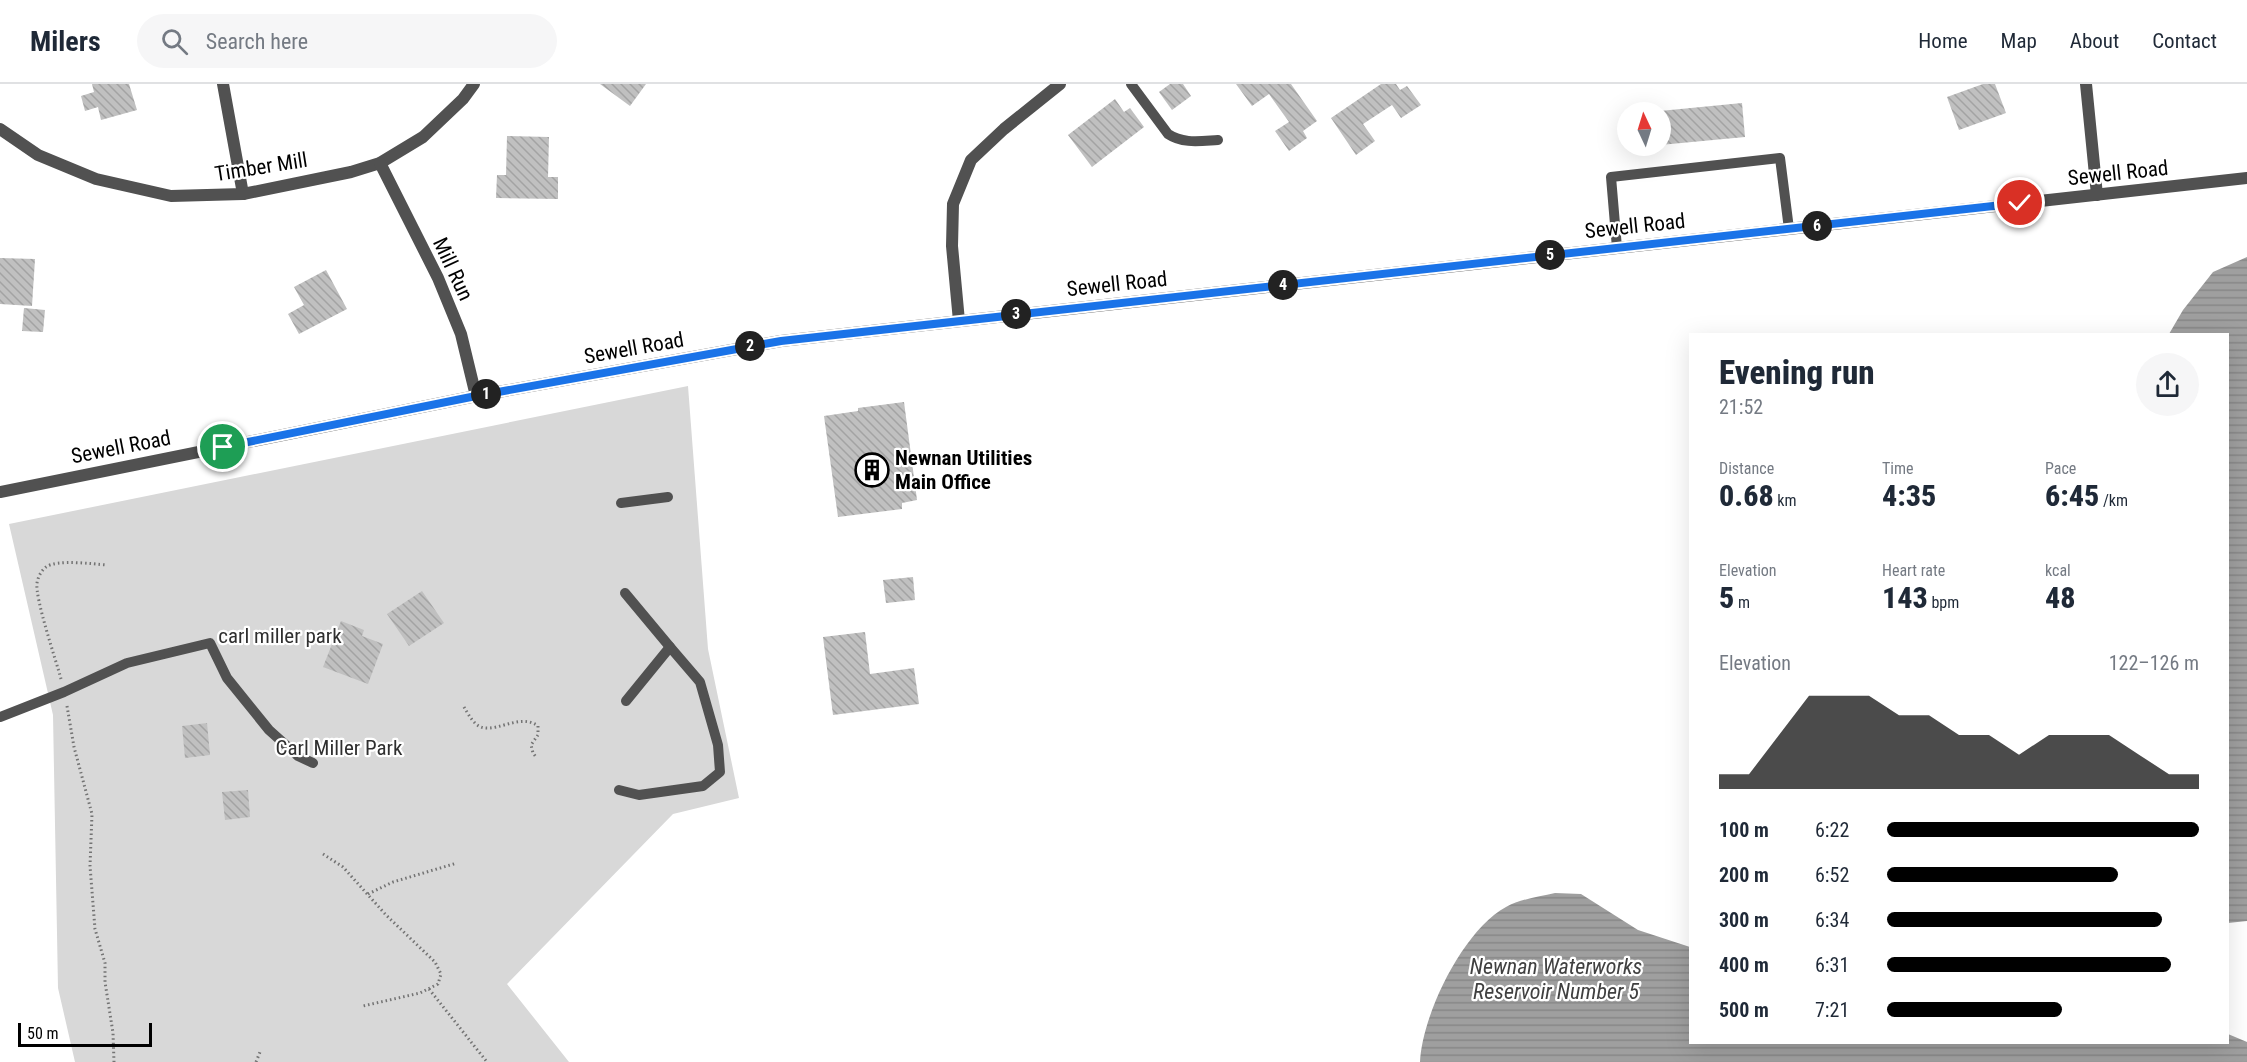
<!DOCTYPE html>
<html lang="en">
<head>
<meta charset="utf-8">
<style>
  body { margin:0; font-family:"Roboto Condensed",sans-serif; background:#f6f6f7; color:#1f2937; height:100vh; display:flex; flex-direction:column; font-size:22px; white-space:nowrap }
  * { box-sizing:border-box; margin:0 }
  p { font-size:20px; color:#747a83 }
  .icon { flex:none; width:33px; height:33px; fill:none; stroke:currentColor; stroke-width:2; stroke-linecap:round; stroke-linejoin:round }
  .map { position:relative; flex:1; overflow:hidden }
  .panel { position:absolute; left:1689px; top:249px; width:540px; height:711px; display:flex; flex-direction:column; background:#fff; border-radius:0px; box-shadow:0 6px 24px #0002 }
  .panel>* { flex:none }
  .needle { width:39px; rotate:356deg }
  .buttons { position:absolute; left:1617px; top:18px; display:grid; gap:12px }
  .buttons a { display:grid; place-items:center; width:54px; height:54px; border-radius:50%; background:#fff; box-shadow:0 6px 24px #0002; font-size:30px }
  .scale { position:absolute; left:18px; bottom:15px; width:134px; box-sizing:border-box; padding-left:6px; border:3px solid #000; border-top:0; font-size:16px; line-height:21px; white-space:nowrap; color:#000; -webkit-text-stroke:4px #fff; paint-order:stroke }
  .pin { position:absolute; display:grid; place-items:center; width:51px; height:51px; color:#fff; margin:-26px; border:3px solid #fff; border-radius:50%; box-shadow:0 2px 6px #0007 }
  .km { position:absolute; width:30px; height:30px; margin:-15px; border-radius:50%; background:#222; color:#fff; font-size:16px; line-height:30px; text-align:center }
  .round { display:grid; place-items:center; flex:none; width:63px; height:63px; border-radius:32px; background:#f6f6f7 }
  .overview { display:flex; align-items:center; justify-content:space-between; height:102px; padding:0 30px }
  h1 { font-size:33px; font-weight:800; line-height:45px }
  .stats { display:grid; grid-template-columns:repeat(3,1fr); gap:9px; height:102px; padding:6px 30px }
  .stats div { display:grid; align-content:center }
  .stats b { font-size:30px; font-weight:800 }
  .stats small { font-size:16px; font-weight:400 }
  .stats p { font-size:16px }
  .chart { height:168px; padding:12px 30px }
  .chart p { display:flex; justify-content:space-between }
  .chart svg { width:100%; height:108px; margin-top:6px; fill:#000; opacity:.7 }
  ul { padding:0 30px; list-style:none; font-size:20px }
  li { display:grid; grid-template-columns:96px 72px 1fr; align-items:center; height:45px }
  li i { height:15px; border-radius:8px; background:#000 }
  header { display:flex; align-items:center; gap:36px; box-sizing:border-box; height:84px; padding:0 30px; background:#fff; border-bottom:2px solid #e0e1e3 }
  header strong { font-size:28px }
  nav { display:flex; gap:33px; margin-inline-start:auto; font-size:21px }
  .search { width:420px; height:54px; background:#f6f6f7; display:flex; align-items:center; gap:15px; box-sizing:border-box; padding:0 21px; border-radius:33px; color:#747a83; font-size:22px }
  .map>svg:first-child { display:block }
  .green { fill:#d8d8d8 }
  .water { fill:url(#water-rules) }
  .building { fill:url(#building-back-hatch) }
  .lines { fill:none; stroke-linecap:round; stroke-linejoin:round }
  .path { stroke:#737373; stroke-width:3; stroke-dasharray:1.5 3; stroke-linecap:butt }
  .service { stroke:#515151; stroke-width:10 }
  .minor { stroke:#515151; stroke-width:12 }
  .route-casing { stroke:#fff; stroke-width:12 }
  .route { stroke:#1a73e8; stroke-width:8 }
  .labels { text-anchor:middle; dominant-baseline:central; stroke-width:4.5; stroke-linejoin:round; paint-order:stroke }
  .street-label { font-size:21px; fill:#000; stroke:#fff }
  .poi-label { font-size:21px; font-weight:bold; fill:#000; stroke:#fff; text-anchor:start }
  .park-label { font-size:21px; fill:#2f2f2f; stroke:#fff }
  .water-label { font-size:22px; font-style:italic; fill:#404040; stroke:#fff }
</style>
</head>
<body>
<header>
<strong>Milers</strong>
<div class="search"><svg class="icon" aria-label="search" viewBox="0 0 24 24"><circle cx="10" cy="10" r="6"/><path d="M15 15l6 6"/></svg>Search here</div>
<nav><a>Home</a><a>Map</a><a>About</a><a>Contact</a></nav>
</header>
<div class="map">
<svg width="2247" height="978" viewBox="0 0 2247 978">
  <defs>
    <pattern id="water-rules" width="6" height="5" patternUnits="userSpaceOnUse" patternTransform="scale(1.5)"><rect width="6" height="5" fill="#9f9f9f"/><path d="M0 2.5h6" fill="none" stroke="#878787"/></pattern>
    <pattern id="building-back-hatch" width="6" height="6" patternUnits="userSpaceOnUse" patternTransform="scale(1.5)"><rect width="6" height="6" fill="#c0c0c0"/><path d="M-1 5l2 2M0 0l6 6M5-1l2 2" fill="none" stroke="#a3a3a3"/></pattern>
  </defs>
  <rect width="100%" height="100%" fill="#fff"/>
  <polygon class="green" points="688,302 708,565 739,714 673,730 507,900 569,978 75,978 58,904 53,631 9,440"/>
  <g class="water">
    <polygon points="2247,173 2247,837 2228,839 2228,250 2169,250 2183,226 2213,188"/>
    <path d="M1555 809 1581 810 1638 846 1690 863V958H2228V950L2247 958V978H1420C1422 931 1463 846 1506 823 1520 815 1538 813 1555 809Z"/>
  </g>
  <g class="building">
    <polygon points="92,0 129,0 137,26 101,36 98,23 85,27 81,12 94,8"/>
    <polygon points="600,0 646,0 630,22"/>
    <polygon points="1170,0 1183,0 1191,12 1172,26 1159,8"/>
    <polygon points="1236,0 1291,0 1317,37 1303,47 1307,54 1289,67 1275,47 1289,38 1269,10 1252,22"/>
    <polygon points="1381,0 1396,0 1400,6 1407,2 1421,21 1401,34 1392,21 1363,40 1375,57 1356,71 1331,34"/>
    <polygon points="1983,0 1995,0 2006,29 1959,46 1947,13"/>
    <polygon points="1115,15 1124,28 1130,24 1144,43 1092,83 1068,51"/>
    <polygon points="1742,19 1745,53 1660,61 1660,27"/>
    <polygon points="507,52 549,53 548,93 558,93 558,115 496,114 497,91 506,91"/>
    <polygon points="0,174 35,175 32,222 0,220"/>
    <polygon points="326,186 347,225 299,250 288,230 304,221 294,203"/>
    <polygon points="24,224 45,226 43,248 22,247"/>
    <polygon points="904,318 917,416 902,419 902,425 838,433 824,332 858,327 858,324"/>
    <polygon points="913,493 915,516 886,519 883,496"/>
    <polygon points="422,507 444,539 409,562 387,530"/>
    <polygon points="341,537 364,546 362,552 383,560 368,600 323,583"/>
    <polygon points="865,548 870,590 914,584 919,620 833,631 823,553"/>
    <polygon points="207,639 210,671 185,674 182,642"/>
    <polygon points="248,706 250,733 225,736 222,708"/>
  </g>
  <g class="lines">
    <g class="path">
      <path d="M61 595C56 576 35 515 37 499 38 493 41 487 46 483 57 475 93 480 107 481"/>
      <polyline points="67,622 74,663 92,730 90,782 95,845 105,879 105,898 113,949 114,978"/>
      <path d="M464 623C467 628 470 634 475 639 490 655 518 627 538 642V651L531 661 533 669 536 673"/>
      <polyline points="323,770 343,783 386,831 435,878 441,890 438,900 420,909 363,922"/>
      <polyline points="368,810 393,798 457,779"/>
      <polyline points="429,905 487,978"/>
      <polyline points="256,978 260,968"/>
    </g>
    <g class="service">
      <path d="M1131 0 1168 50C1183 60 1200 57 1218 56"/>
      <polyline points="1617,164 1611,93 1780,74 1789,145"/>
      <polyline points="621,419 668,413"/>
      <polyline points="625,509 670,563"/>
      <polyline points="0,633 64,608 127,579 210,559 227,594 269,646 298,672 313,679"/>
      <polyline points="619,706 639,711 703,702 720,688 718,661 700,598 670,563 626,617"/>
    </g>
    <g class="minor">
      <polyline points="223,0 243,110"/>
      <polyline points="2086,0 2097,111"/>
      <polyline points="0,45 38,71 96,95 171,112 243,110 351,88 380,79 423,53 463,15 474,0"/>
      <polyline points="380,79 438,194 461,250 476,312"/>
      <polyline points="959,237 952,162 953,120 971,76 1004,45 1060,0"/>
      <polyline points="0,408 476,312 781,257 2247,94"/>
    </g>
  </g>
  <g class="lines">
    <defs>
      <polyline id="route" points="223,363 476,312 781,257 2020,119"/>
    </defs>
    <use href="#route" class="route-casing"/>
    <use href="#route" class="route"/>
  </g>
  <defs>
    <symbol id="building-ring" viewBox="-11 -11 22 22"><circle r="9.5" fill="#fff" stroke="#000" stroke-width="1.5"/><path d="M-4-6H4V6H1V3H-1V6H-4ZM-2.5-4.3h1.7v1.8h-1.7ZM.8-4.3h1.7v1.8H.8ZM-2.5-1h1.7V.8h-1.7ZM.8-1h1.7V.8H.8Z" fill="#000"/></symbol>
  </defs>
  <g fill-rule="evenodd">
    <use href="#building-ring" x="853" y="367" width="38" height="38"/>
  </g>
  <g class="labels">
    <g class="street-label">
      <text transform="translate(261 83) rotate(-9)">Timber Mill</text>
      <text transform="translate(2118 89) rotate(-6)">Sewell Road</text>
      <text transform="translate(1635 142) rotate(-6)">Sewell Road</text>
      <text transform="translate(453 185) rotate(65)">Mill Run</text>
      <text transform="translate(1117 200) rotate(-6)">Sewell Road</text>
      <text transform="translate(634 264) rotate(-10)">Sewell Road</text>
      <text transform="translate(121 363) rotate(-11)">Sewell Road</text>
    </g>
    <g class="poi-label">
      <text x="895" y="374">Newnan Utilities<tspan x="895" dy="24">Main Office</tspan></text>
    </g>
    <g class="park-label">
      <text x="280" y="552">carl miller park</text>
      <text x="339" y="664">Carl Miller Park</text>
    </g>
    <g class="water-label">
      <text x="1556" y="882">Newnan Waterworks<tspan x="1556" dy="25">Reservoir Number 5</tspan></text>
    </g>
  </g>
</svg>
<div class="buttons">
<a><svg class="needle" viewBox="-14 -14 28 28"><path d="M0-13l5 13h-10z" fill="#e53935"/><path d="M0 13l5-13h-10z" fill="#747a83"/></svg></a>
</div>
<div class="scale">50 m</div>
<div class="pin" style="left:223px;top:363px;background:#1e9e55"><svg class="icon" aria-label="arrive" viewBox="0 0 24 24"><path d="M6 21V4h12l-3 4 3 4H6"/></svg></div>
<div class="pin" style="left:2020px;top:119px;background:#d93025"><svg class="icon" aria-label="check" viewBox="0 0 24 24"><path d="M5 12l5 5 9-10"/></svg></div>
<b class="km" style="left:486px;top:310px">1</b>
<b class="km" style="left:750px;top:262px">2</b>
<b class="km" style="left:1016px;top:230px">3</b>
<b class="km" style="left:1283px;top:201px">4</b>
<b class="km" style="left:1550px;top:171px">5</b>
<b class="km" style="left:1817px;top:142px">6</b>
<section class="panel">
<div class="overview"><div><h1>Evening run</h1><p>21:52</p></div><a class="round"><svg class="icon" aria-label="share" viewBox="0 0 24 24"><path d="M12 15V3M7 8l5-5 5 5M5 13v7h14v-7"/></svg></a></div>
<div class="stats">
<div><p>Distance</p><b>0.68<small> km</small></b></div>
<div><p>Time</p><b>4:35</b></div>
<div><p>Pace</p><b>6:45<small> /km</small></b></div>
</div>
<div class="stats">
<div><p>Elevation</p><b>5<small> m</small></b></div>
<div><p>Heart rate</p><b>143<small> bpm</small></b></div>
<div><p>kcal</p><b>48</b></div>
</div>
<div class="chart"><p><span>Elevation</span>122–126 m</p>
<svg viewBox="0 0 160 44" preserveAspectRatio="none"><path d="M0 44V38L10 38L20 22L30 6L40 6L50 6L60 14L70 14L80 22L90 22L100 30L110 22L120 22L130 22L140 30L150 38L160 38V44z"/></svg>
</div>
<ul>
<li><b>100 m</b>6:22<i style="width:100%"></i></li>
<li><b>200 m</b>6:52<i style="width:74%"></i></li>
<li><b>300 m</b>6:34<i style="width:88%"></i></li>
<li><b>400 m</b>6:31<i style="width:91%"></i></li>
<li><b>500 m</b>7:21<i style="width:56%"></i></li>
</ul>
</section>
</div>
</body>
</html>
